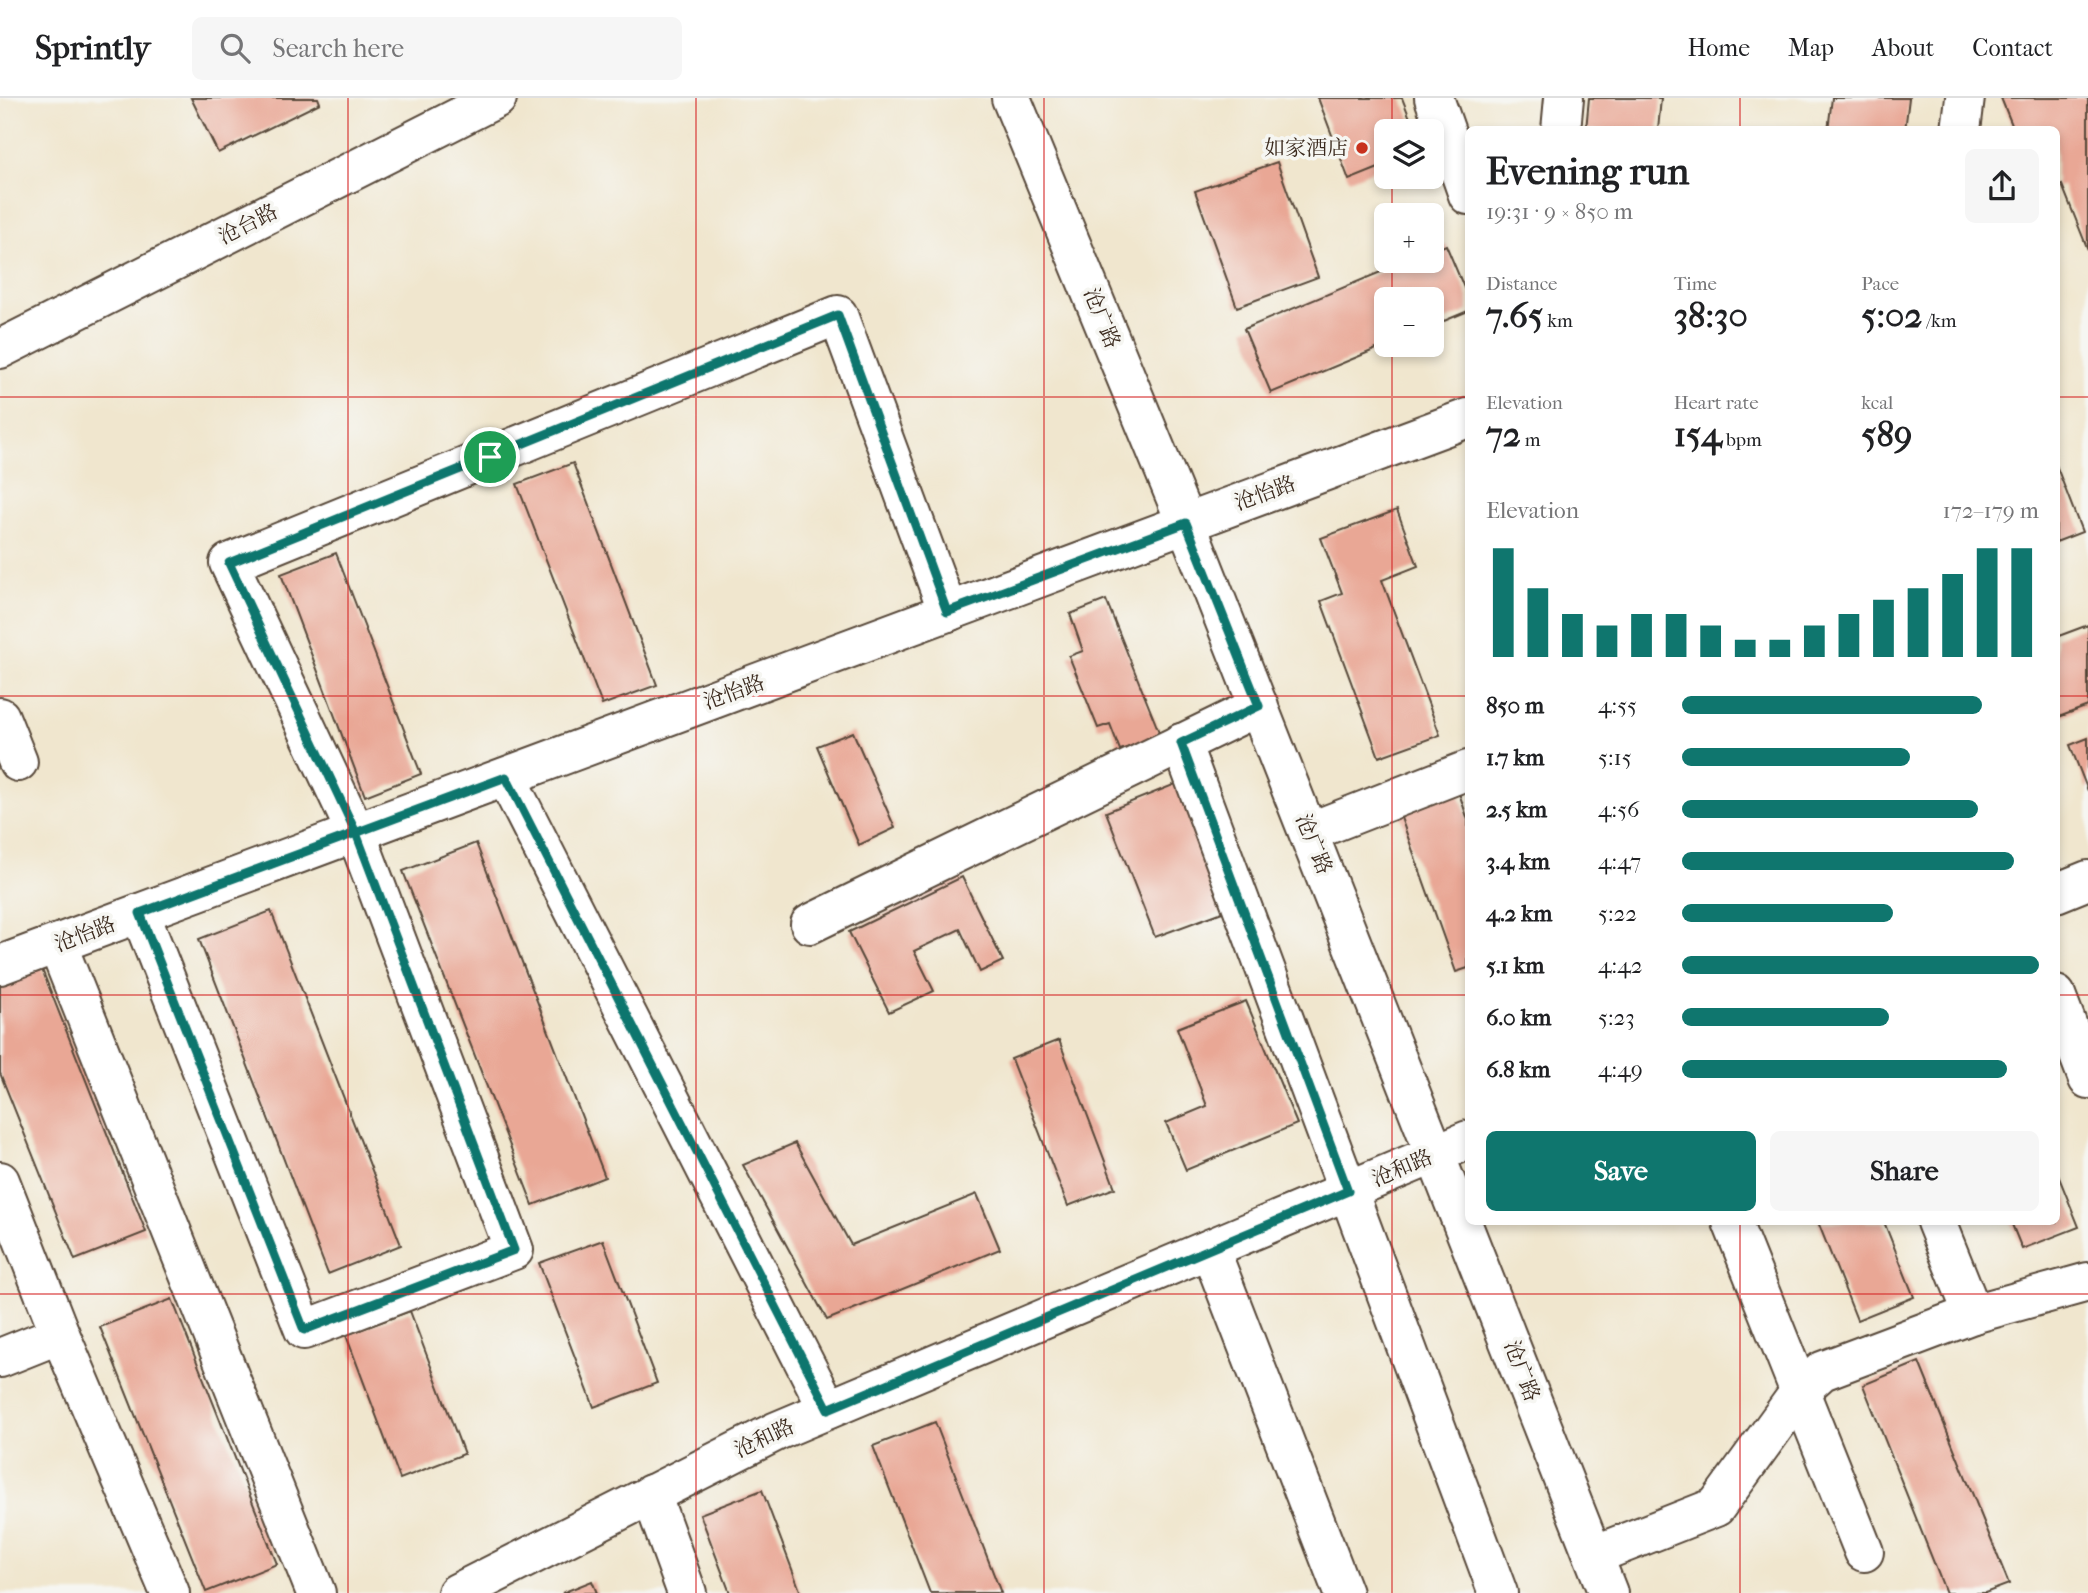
<!DOCTYPE html>
<html lang="en">
<head>
<meta charset="utf-8">
<style>
  body { margin:0; font-family:"IM FELL French Canon","Noto Serif SC",serif; background:#f6f6f6; color:#202124; height:100vh; display:flex; flex-direction:column; font-size:26px; white-space:nowrap }
  * { box-sizing:border-box; margin:0 }
  p { font-size:23px; color:#757577 }
  .icon { flex:none; width:38px; height:38px; fill:none; stroke:currentColor; stroke-width:2; stroke-linecap:round; stroke-linejoin:round }
  .map { position:relative; flex:1; overflow:hidden }
  .drawer { position:absolute; left:1465px; top:28px; width:595px; height:1099px; display:flex; flex-direction:column; background:#fff; border-radius:10px; box-shadow:0 4px 10px #0003 }
  .drawer>* { flex:none }
  .buttons { position:absolute; left:1374px; top:21px; display:grid; gap:14px }
  .buttons a { display:grid; place-items:center; width:70px; height:70px; border-radius:10px; background:#fff; box-shadow:0 4px 10px #0003; font-size:35px }
  .pin { position:absolute; display:grid; place-items:center; width:60px; height:60px; color:#fff; margin:-30px; border:4px solid #fff; border-radius:50%; box-shadow:0 2px 7px #0007 }
  .round { display:grid; place-items:center; flex:none; width:74px; height:74px; border-radius:10px; background:#f6f6f6 }
  .summary { display:flex; align-items:center; justify-content:space-between; height:119px; padding:0 21px }
  h1 { font-size:38px; font-weight:700; line-height:52px }
  .figures { display:grid; grid-template-columns:repeat(3,1fr); gap:10px; height:119px; padding:7px 21px }
  .figures div { display:grid; align-content:center }
  .figures b { font-size:35px; font-weight:700 }
  .figures small { font-size:19px; font-weight:400 }
  .figures p { font-size:19px }
  .chart { height:196px; padding:14px 21px }
  .chart p { display:flex; justify-content:space-between }
  .chart svg { width:100%; height:126px; margin-top:7px; stroke:#0f766e; stroke-width:6 }
  .button { display:flex; gap:14px; margin-top:auto; padding:14px 21px }
  .button a { flex:1; height:80px; border-radius:10px; background:#0f766e; color:#fff; font-size:28px; font-weight:700; line-height:80px; text-align:center }
  .button a+a { background:#f6f6f6; color:#202124 }
  ul { padding:0 21px; list-style:none; font-size:23px }
  li { display:grid; grid-template-columns:112px 84px 1fr; align-items:center; height:52px }
  li i { height:18px; border-radius:9px; background:#0f766e }
  header { display:flex; align-items:center; gap:42px; box-sizing:border-box; height:98px; padding:0 35px; background:#fff; border-bottom:2px solid #e0e0e0 }
  header strong { font-size:33px }
  nav { display:flex; gap:38px; margin-inline-start:auto; font-size:24px }
  .search { width:490px; height:63px; background:#f6f6f6; display:flex; align-items:center; gap:18px; box-sizing:border-box; padding:0 24px; border-radius:10px; color:#757577; font-size:26px }
  .map>svg:first-child { display:block }
  .building { fill:#e9a795 }
  .lines { fill:none; stroke-linecap:round; stroke-linejoin:round }
  .minor-casing { stroke:#564638; stroke-width:42 }
  .minor { stroke:#fff; stroke-width:38 }
  .route-casing { stroke:#fff; stroke-width:14 }
  .route { stroke:#0f766e; stroke-width:9 }
  .grid { fill:none; stroke:#d62828; stroke-width:2; stroke-opacity:0.55 }
  .poi-dot { fill:#c8321e; stroke:#f6f6f2; stroke-width:2.5 }
  .labels { text-anchor:middle; dominant-baseline:central; stroke-width:7; stroke-linejoin:round; paint-order:stroke }
  .poi-label { font-size:21px; fill:#3b2a1e; stroke:#f6f6f2; text-anchor:end }
  .street-label { font-size:21px; fill:#3b2a1e; stroke:#f6f6f2 }
</style>
</head>
<body>
<header>
<strong>Sprintly</strong>
<div class="search"><svg class="icon" aria-label="search" viewBox="0 0 24 24"><circle cx="10" cy="10" r="6"/><path d="M15 15l6 6"/></svg>Search here</div>
<nav><a>Home</a><a>Map</a><a>About</a><a>Contact</a></nav>
</header>
<div class="map">
<svg width="2088" height="1495" viewBox="0 0 2088 1495">
  <rect width="100%" height="100%" fill="#f6f6f2"/>
  <filter id="ink" filterUnits="userSpaceOnUse"><feTurbulence type="fractalNoise" baseFrequency=".0143" numOctaves="2"/><feDisplacementMap in="SourceGraphic" scale="14" xChannelSelector="R" yChannelSelector="G"/><feConvolveMatrix kernelMatrix="1 2 1 2 8 2 1 2 1" color-interpolation-filters="sRGB"/></filter>
  <filter id="wash" filterUnits="userSpaceOnUse"><feTurbulence type="fractalNoise" baseFrequency=".00686" numOctaves="4" result="noise"/><feDisplacementMap in="SourceGraphic" scale="28" xChannelSelector="R" yChannelSelector="G"/><feGaussianBlur stdDeviation="1.57" result="paint"/><feColorMatrix in="noise" values="0 0 0 0 0 0 0 0 0 0 0 0 0 0 0 0 0 1.4 0 .05"/><feComposite in="paint" operator="in"/></filter>
  <g filter="url(#wash)">
    <rect width="100%" height="100%" fill="#f0e6ce"/>
    <g id="blocks">
      <g class="building">
        <polygon points="191,0 318,0 320,5 218,55"/>
        <polygon points="1318,0 1402,0 1415,33 1386,33 1386,67 1349,82"/>
        <polygon points="1589,0 1661,0 1658,32 1586,32"/>
        <polygon points="1832,0 1909,0 1905,32 1828,32"/>
        <polygon points="2001,0 2088,0 2088,152 2062,87 2056,90 2056,32 2014,32"/>
        <polygon points="1277,64 1318,179 1237,209 1195,93"/>
        <polygon points="1446,147 1468,199 1468,213 1432,228 1432,201 1386,201 1386,247 1271,295 1244,231 1407,163 1432,163 1432,153"/>
        <polygon points="573,365 657,587 602,607 517,386"/>
        <polygon points="2056,367 2082,434 2056,444"/>
        <polygon points="1397,412 1418,468 1382,482 1440,637 1379,659 1321,503 1342,495 1321,440"/>
        <polygon points="336,455 421,676 365,698 281,476"/>
        <polygon points="1106,502 1161,639 1120,652 1110,626 1098,630 1069,558 1083,553 1070,516"/>
        <polygon points="2088,527 2088,608 2056,620 2056,539"/>
        <polygon points="853,634 895,730 859,747 817,648"/>
        <polygon points="2088,640 2088,693 2070,647"/>
        <polygon points="1178,685 1228,812 1155,839 1106,714"/>
        <polygon points="1458,692 1468,722 1468,870 1456,874 1399,714"/>
        <polygon points="476,745 605,1079 533,1107 403,773"/>
        <polygon points="962,779 1003,863 980,874 960,831 914,853 934,893 889,914 849,834"/>
        <polygon points="271,813 401,1147 328,1176 199,841"/>
        <polygon points="41,869 146,1134 75,1162 0,975 0,886"/>
        <polygon points="1246,903 1297,1026 1186,1072 1166,1025 1207,1008 1177,930"/>
        <polygon points="1059,942 1115,1090 1068,1108 1011,961"/>
        <polygon points="795,1045 851,1147 977,1096 1000,1151 827,1222 743,1067"/>
        <polygon points="2056,1072 2079,1129 2022,1151 2011,1124 2056,1124"/>
        <polygon points="1818,1124 1884,1124 1914,1199 1857,1222"/>
        <polygon points="603,1142 657,1285 594,1309 539,1165"/>
        <polygon points="172,1201 277,1466 206,1494 100,1229"/>
        <polygon points="410,1213 464,1356 400,1381 346,1237"/>
        <polygon points="1919,1264 2009,1486 1985,1495 1946,1495 1863,1287"/>
        <polygon points="935,1324 1001,1495 930,1495 873,1348"/>
        <polygon points="762,1392 801,1495 730,1495 700,1416"/>
        <polygon points="592,1483 597,1495 562,1495"/>
      </g>
    </g>
  </g>
  <g filter="url(#ink)">
    <use href="#blocks" fill-opacity="0" stroke="#564638" stroke-width="2"/>
    <g class="lines">
      <defs>
        <g id="minor">
          <polyline points="1011,0 1186,425 1608,1495"/>
          <polyline points="1434,0 1468,97"/>
          <polyline points="1561,32 1564,0"/>
          <polyline points="1961,32 1965,0"/>
          <polyline points="0,251 497,0"/>
          <polyline points="0,619 18,664"/>
          <polyline points="1181,645 1498,1495"/>
          <polyline points="506,679 828,1311"/>
          <polyline points="1309,734 1468,672"/>
          <polyline points="2056,795 2088,782"/>
          <polyline points="140,815 304,1232 514,1152 356,735 229,465 838,217 948,514"/>
          <polyline points="810,826 1259,608"/>
          <polyline points="57,846 316,1495"/>
          <polyline points="0,867 1468,320"/>
          <polyline points="2056,897 2088,981"/>
          <polyline points="0,1083 60,1236 170,1495"/>
          <polyline points="1732,1124 1864,1454"/>
          <polyline points="1936,1124 1973,1216"/>
          <polyline points="1210,1151 1343,1495"/>
          <polyline points="0,1260 60,1236"/>
          <polyline points="651,1396 687,1495"/>
          <polyline points="1594,1457 1716,1409 1801,1292 1822,1273 1973,1216 2088,1184"/>
          <polyline points="457,1495 777,1333 1468,1042"/>
        </g>
      </defs>
      <use href="#minor" class="minor-casing"/>
      <use href="#minor" class="minor"/>
    </g>
  </g>
  <g class="lines" filter="url(#ink)">
    <defs>
      <polyline id="route" points="490,359 229,465 356,735 514,1152 304,1232 140,815 506,679 828,1311 1348,1093 1181,645 1259,608 1186,425 947,514 838,217 490,359"/>
    </defs>
    <use href="#route" class="route-casing"/>
    <use href="#route" class="route"/>
  </g>
  <path class="grid" d="M348 0V1495M696 0V1495M1044 0V1495M1392 0V33M1740 0V32M1392 79V117M1392 163V201M1392 247V1495M0 299H1468M2056 299H2088M0 598H1468M2056 598H2088M0 897H1468M2056 897H2088M1740 1124V1495M0 1196H2088"/>
  <circle class="poi-dot" cx="1362" cy="50" r="7"/>
  <g class="labels">
    <g class="poi-label">
      <text x="1348" y="50">如家酒店</text>
    </g>
    <g class="street-label">
      <text transform="translate(248 126) rotate(-27)">沧台路</text>
      <text transform="translate(1102 220) rotate(68)">沧广路</text>
      <text transform="translate(1265 395) rotate(-20)">沧怡路</text>
      <text transform="translate(734 594) rotate(-20)">沧怡路</text>
      <text transform="translate(1314 746) rotate(68)">沧广路</text>
      <text transform="translate(85 836) rotate(-21)">沧怡路</text>
      <text transform="translate(1402 1070) rotate(-23)">沧和路</text>
      <text transform="translate(1522 1273) rotate(69)">沧广路</text>
      <text transform="translate(764 1340) rotate(-25)">沧和路</text>
    </g>
  </g>
</svg>
<div class="buttons">
<a><svg class="icon" aria-label="layers" viewBox="0 0 24 24"><path d="M12 4l9 5-9 5-9-5zM3 14l9 5 9-5"/></svg></a>
<a>+</a>
<a>−</a>
</div>
<div class="pin" style="left:490px;top:359px;background:#1e9e55"><svg class="icon" aria-label="arrive" viewBox="0 0 24 24"><path d="M6 21V4h12l-3 4 3 4H6"/></svg></div>
<section class="drawer">
<div class="summary"><div><h1>Evening run</h1><p>19:31 · 9 × 850 m</p></div><a class="round"><svg class="icon" aria-label="share" viewBox="0 0 24 24"><path d="M12 15V3M7 8l5-5 5 5M5 13v7h14v-7"/></svg></a></div>
<div class="figures">
<div><p>Distance</p><b>7.65<small> km</small></b></div>
<div><p>Time</p><b>38:30</b></div>
<div><p>Pace</p><b>5:02<small> /km</small></b></div>
</div>
<div class="figures">
<div><p>Elevation</p><b>72<small> m</small></b></div>
<div><p>Heart rate</p><b>154<small> bpm</small></b></div>
<div><p>kcal</p><b>589</b></div>
</div>
<div class="chart"><p><span>Elevation</span>172–179 m</p>
<svg viewBox="0 0 160 44" preserveAspectRatio="none"><path d="M5 44V6M15 44V20M25 44V29M35 44V33M45 44V29M55 44V29M65 44V33M75 44V38M85 44V38M95 44V33M105 44V29M115 44V24M125 44V20M135 44V15M145 44V6M155 44V6"/></svg>
</div>
<ul>
<li><b>850 m</b>4:55<i style="width:84%"></i></li>
<li><b>1.7 km</b>5:15<i style="width:64%"></i></li>
<li><b>2.5 km</b>4:56<i style="width:83%"></i></li>
<li><b>3.4 km</b>4:47<i style="width:93%"></i></li>
<li><b>4.2 km</b>5:22<i style="width:59%"></i></li>
<li><b>5.1 km</b>4:42<i style="width:100%"></i></li>
<li><b>6.0 km</b>5:23<i style="width:58%"></i></li>
<li><b>6.8 km</b>4:49<i style="width:91%"></i></li>
</ul>
<div class="button"><a>Save</a><a>Share</a></div>
</section>
</div>
</body>
</html>
